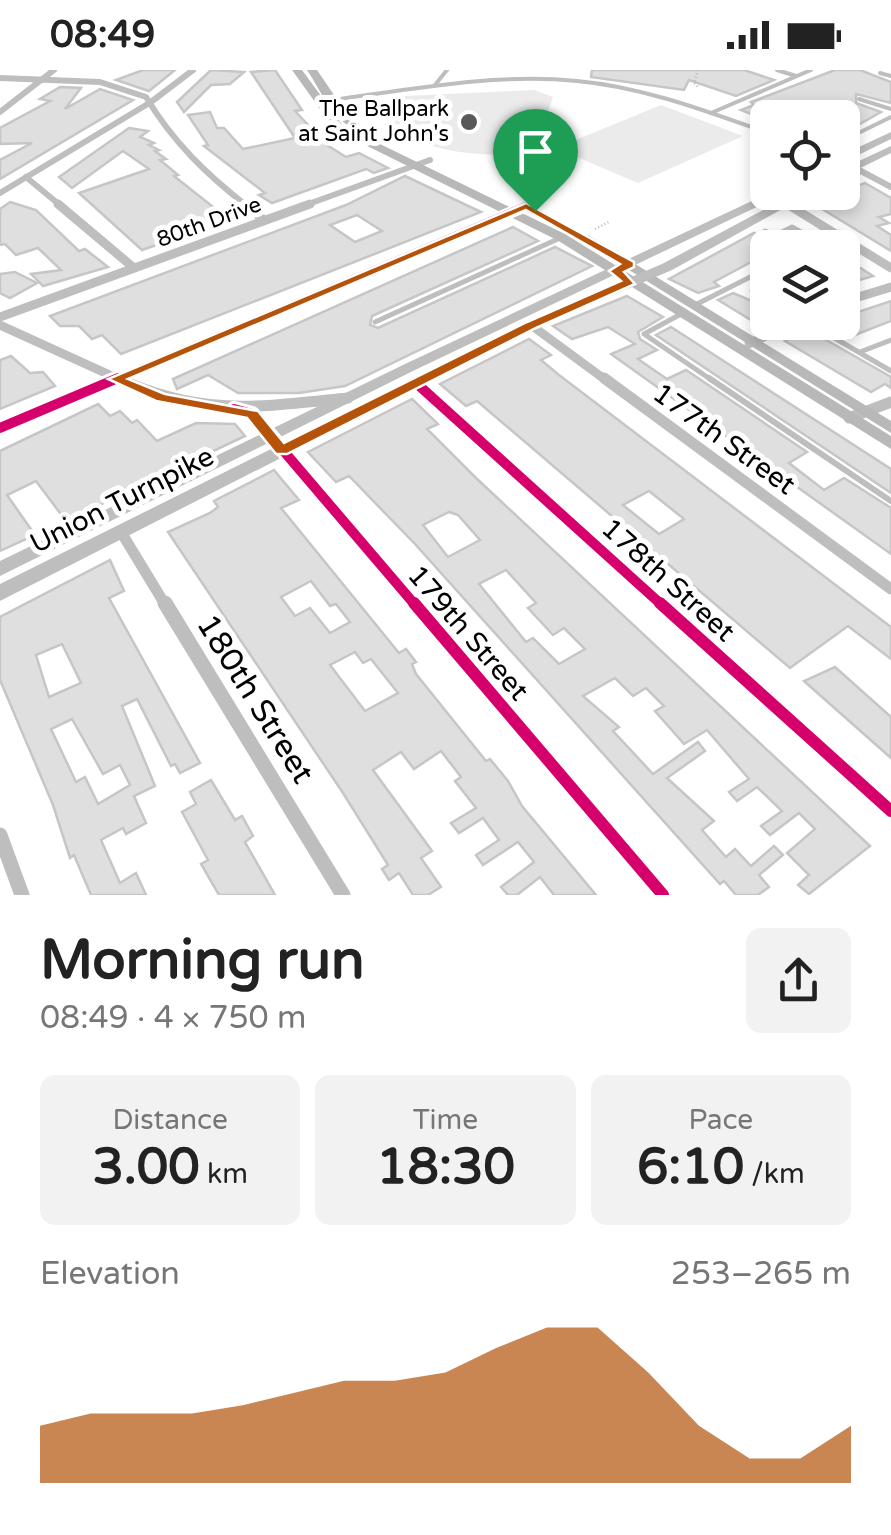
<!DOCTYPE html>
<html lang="en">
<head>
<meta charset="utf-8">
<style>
  body { margin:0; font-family:"Varela Round",sans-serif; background:#f2f2f2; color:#222; height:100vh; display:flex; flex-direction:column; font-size:38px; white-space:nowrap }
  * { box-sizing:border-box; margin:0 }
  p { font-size:32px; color:#767676 }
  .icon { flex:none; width:55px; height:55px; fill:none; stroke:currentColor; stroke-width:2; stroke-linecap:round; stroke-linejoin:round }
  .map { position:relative; height:825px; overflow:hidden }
  .side { display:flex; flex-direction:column; background:#fff; flex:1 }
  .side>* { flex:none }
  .fabs { position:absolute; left:750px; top:30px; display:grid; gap:20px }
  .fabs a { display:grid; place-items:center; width:110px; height:110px; border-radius:15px; background:#fff; box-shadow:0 5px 15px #0003; font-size:50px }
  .pin { position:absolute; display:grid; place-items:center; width:85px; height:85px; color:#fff; margin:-102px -42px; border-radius:50% 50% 50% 0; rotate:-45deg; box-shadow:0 0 10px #0007 }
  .pin .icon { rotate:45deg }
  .round { display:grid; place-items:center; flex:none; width:105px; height:105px; border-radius:15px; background:#f2f2f2 }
  .head { display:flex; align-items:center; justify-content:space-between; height:170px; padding:0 40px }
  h1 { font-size:55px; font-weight:800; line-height:75px }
  .stats { display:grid; grid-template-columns:repeat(3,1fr); gap:15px; height:170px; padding:10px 40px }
  .stats div { display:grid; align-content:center; border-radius:15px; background:#f2f2f2; text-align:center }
  .stats b { font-size:50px; font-weight:800 }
  .stats small { font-size:28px; font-weight:400 }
  .stats p { font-size:28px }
  .chart { height:280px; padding:20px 40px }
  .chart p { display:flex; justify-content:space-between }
  .chart svg { width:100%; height:180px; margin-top:10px; fill:#b45309; opacity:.7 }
  .status { display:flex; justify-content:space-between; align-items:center; height:70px; padding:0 50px; background:#fff; direction:ltr }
  .status svg { height:28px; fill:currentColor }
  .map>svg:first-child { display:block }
  .green { fill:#ebebeb }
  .building { fill:#dfdfdf; stroke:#c6c6c6; stroke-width:2.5; fill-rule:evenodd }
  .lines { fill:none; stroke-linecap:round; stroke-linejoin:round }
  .path { stroke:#b9b9b9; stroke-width:2.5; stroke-dasharray:1 2.5; stroke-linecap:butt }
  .service-far2 { stroke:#bebebe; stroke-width:4 }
  .service-far1 { stroke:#bebebe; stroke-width:5 }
  .service { stroke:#bebebe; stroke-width:6 }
  .minor-far3 { stroke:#bebebe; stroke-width:6 }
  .minor-far2 { stroke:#bebebe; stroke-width:9 }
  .minor-far1 { stroke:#bebebe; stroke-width:11 }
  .minor { stroke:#bebebe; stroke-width:15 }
  .secondary { fill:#b8b8b8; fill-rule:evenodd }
  .primary { fill:#bebebe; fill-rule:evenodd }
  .cycleway-far2-casing { stroke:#fff; stroke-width:12 }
  .cycleway-far1-casing { stroke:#fff; stroke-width:16 }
  .cycleway-casing { stroke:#fff; stroke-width:19 }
  .cycleway-far2 { stroke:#d6006c; stroke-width:8 }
  .cycleway-far1 { stroke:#d6006c; stroke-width:10 }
  .cycleway { stroke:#d6006c; stroke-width:12 }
  .route { fill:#b45309; stroke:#fff; stroke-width:2.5; fill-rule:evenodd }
  .poi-dot { fill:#595959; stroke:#fff; stroke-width:4 }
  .labels { text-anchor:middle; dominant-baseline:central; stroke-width:10; stroke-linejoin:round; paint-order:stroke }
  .far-poi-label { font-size:22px; fill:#000; stroke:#fff; text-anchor:end }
  .far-street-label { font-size:22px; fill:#000; stroke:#fff }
  .street-label { font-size:28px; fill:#000; stroke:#fff }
  .near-street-label { font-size:32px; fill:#000; stroke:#fff }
</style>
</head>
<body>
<div class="status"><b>08:49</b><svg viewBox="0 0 49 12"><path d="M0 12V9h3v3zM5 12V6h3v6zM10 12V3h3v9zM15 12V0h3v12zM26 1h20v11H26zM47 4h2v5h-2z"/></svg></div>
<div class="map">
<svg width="891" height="825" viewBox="0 0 891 825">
  <rect width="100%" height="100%" fill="#fff"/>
  <g class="green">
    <path d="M534 20 553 27 533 82C484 88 443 84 398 63L390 40 405 26Z"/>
    <polygon points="661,35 743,66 638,113 556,78"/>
  </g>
  <g class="building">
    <polygon points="143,0 175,0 149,21 116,10"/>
    <polygon points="211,0 244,2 230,14 211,15 184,42 177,32"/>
    <polygon points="275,0 302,40 295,41 327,75 346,87 359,83 388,98 374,103 366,99 272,133 259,125 265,123 204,76 208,75 188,45 210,42 217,58 224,58 243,79 295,68 251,2"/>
    <polygon points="592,0 744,0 774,10 736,26 689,10 684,20 591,7"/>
    <polygon points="835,0 860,0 891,12 891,33 856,24 856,33 881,42 842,64 842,48 761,48 741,40 754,35 751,32"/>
    <polygon points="60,17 81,18 65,39 100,19 133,30 0,109 0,90 32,73 0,74 0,58 50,31 40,29"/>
    <polygon points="129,58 148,61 140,67 154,73 149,75 159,80 155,81 166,89 160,90 178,105 174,106 213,137 235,148 142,180 79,123 149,99 123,81 72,118 59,107"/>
    <path d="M405 106 481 142 121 284 102 265 92 269 79 256H60L50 246 346 135ZM357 145 382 161 355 172 330 155Z"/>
    <polygon points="865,113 891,128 891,144 879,147 889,153 877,156 891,165 891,181 814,134"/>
    <polygon points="10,132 36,140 79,181 85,179 108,197 43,216 31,204 61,200 38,178 16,185 5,174 0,175 0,139"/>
    <polygon points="513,157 538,171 372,246 370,255 378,258 555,177 592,196 345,316 299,323 238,323 208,305 177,319 173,309"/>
    <polygon points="754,163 768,169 768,183 714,212 719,216 698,223 669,209"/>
    <polygon points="842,186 859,197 873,206 842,215"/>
    <polygon points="15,202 37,213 10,228 0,223 0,204"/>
    <polygon points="733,223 764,236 757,239 768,248 756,253 718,230"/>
    <polygon points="627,226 663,247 638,262 640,269 657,280 638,289 667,309 686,300 807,382 789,393 824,420 844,408 891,438 891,484 611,284 635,274 608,257 572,269 553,256"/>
    <polygon points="891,231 891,251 847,268 830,258 853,247 849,245"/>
    <polygon points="671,257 891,399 891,423 656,265"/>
    <polygon points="807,259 891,307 891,318 885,314 871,322 785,271"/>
    <path d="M529 269 551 285 541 290 559 305 891 557V589L848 556 790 598 477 331 466 336 440 314ZM649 421 684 449 659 464 623 435Z"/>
    <polygon points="11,286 30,303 43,302 55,316 0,339 0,290"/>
    <path d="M412 329 438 354 427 359 476 408 870 776 809 824 798 815 809 805 787 783 815 759 799 743 770 765 761 756 782 741 757 717 737 731 729 722 749 709 707 660 684 674 655 641 664 636 646 618 633 626 615 608 583 626 619 657 613 661 653 704 698 672 705 681 667 708 714 751 702 760 726 787 735 779 751 796 774 776 783 785 759 805 769 817 758 825H736L724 811 720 814 415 474 349 406 336 412 308 382ZM449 442 458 445 480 470 448 487 423 455ZM506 500 536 533 528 538 553 565 564 558 585 579 559 594 533 568 526 572 479 514Z"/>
    <polygon points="98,334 110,346 120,341 132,353 137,350 157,371 196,353 235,354 245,366 66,451 36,411 7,425 35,465 0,481 0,381"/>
    <path d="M274 400 299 430 281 438 399 583 406 579 416 592 412 594 416 604 486 691 490 689 508 711 522 736 596 825H554L540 807 517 825H508L501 817 534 792 518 772 483 795 476 785 499 770 483 748 459 763 451 753 476 738 455 711 461 707 441 681 414 699 401 682 373 700 432 781 421 788 441 817 428 825H413L399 803 389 810 382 799 388 795 343 723 168 462 210 443 218 437 214 431ZM311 511 330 536 336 534 350 552 330 563 310 538 295 546 281 527ZM355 582 363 593 371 589 398 623 365 641 330 595Z"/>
    <path d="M110 490 124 521 109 528 200 693 180 703 175 694 171 696 137 629 122 636 155 716 134 726 146 753 126 764 123 758 101 770 120 813 136 803 146 825H91L74 785 70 788 53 735 0 610V547ZM62 574 81 613 49 627 36 585ZM72 649 103 704 120 695 130 715 98 734 85 707 76 712 51 659Z"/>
    <polygon points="835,597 891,647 891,688 804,611"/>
    <polygon points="211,710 235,750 242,746 253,766 245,772 275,825 219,825 201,794 208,790 182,742 196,734 190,722"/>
  </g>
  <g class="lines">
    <g class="path">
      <polyline points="698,0 694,13 699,18"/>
      <polyline points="595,159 609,152"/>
    </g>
    <g class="service-far2">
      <polyline points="777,0 796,6"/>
      <polyline points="880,3 891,6"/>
      <polyline points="435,15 447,0"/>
      <polyline points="859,29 891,39"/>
      <path d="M333 30C413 19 495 3 577 11 643 17 706 41 768 63"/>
      <polyline points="711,43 811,0"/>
      <polyline points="842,71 891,47"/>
    </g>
    <g class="service-far1">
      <polyline points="765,161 794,173 827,159"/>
      <polyline points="776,165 792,157 808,166"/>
      <polyline points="768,213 752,221 768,230"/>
      <polyline points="693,236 762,201"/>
      <polyline points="681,244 644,264 713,311"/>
      <polyline points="375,252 560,168"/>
      <polyline points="807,252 891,301"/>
      <polyline points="860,282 891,270"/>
    </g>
    <polyline class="service" points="709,308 891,431"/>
    <g class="minor-far3">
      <path d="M0 8 100 12 146 27C173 72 206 104 247 136"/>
      <polyline points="0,42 54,0"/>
      <polyline points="842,91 891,117"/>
      <polyline points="26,107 61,136"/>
      <polyline points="0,123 151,32 193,0"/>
      <polyline points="787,134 791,136"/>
      <polyline points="303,136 430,90"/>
    </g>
    <g class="minor-far2">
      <polyline points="58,134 134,198"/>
      <polyline points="244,134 264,150"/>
      <polyline points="787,134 891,198"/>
      <polyline points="842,232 891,217"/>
      <polyline points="0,247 310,134"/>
      <polyline points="0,255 123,311"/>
      <polyline points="531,255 607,311"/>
      <polyline points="749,274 795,252"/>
      <polyline points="112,311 526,136"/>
    </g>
    <g class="minor-far1">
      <path d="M117 308C202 347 259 337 348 328"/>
      <polyline points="604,308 891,519"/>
      <polyline points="415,312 663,536"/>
      <polyline points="234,339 252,344 416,536"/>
      <polyline points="849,348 891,332"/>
      <polyline points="0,358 118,308"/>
      <polyline points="121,462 166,536"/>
    </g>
    <g class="minor">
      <polyline points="165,533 343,825"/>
      <polyline points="414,533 663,825"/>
      <polyline points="660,533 891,741"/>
      <polyline points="0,765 22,825"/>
    </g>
    <g class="secondary">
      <polygon points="292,0 302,0 343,56 565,164 891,366 891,379 557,170 335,60"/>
      <path d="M307 0H317L347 44 362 56V60C337 59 320 19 307 0Z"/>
      <polygon points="588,165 891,351 891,363 584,172 582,169"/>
    </g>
    <g class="primary">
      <polygon points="891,62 891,69 842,93 842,85"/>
      <polygon points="891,76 891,83 842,107 842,99"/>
      <polygon points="771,122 788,122 415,300 0,506 0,491 405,294"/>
      <polygon points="797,122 813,122 672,200 536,258 0,531 0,514 526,252 662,194"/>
    </g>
    <defs>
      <polyline id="cycleway-far2" points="112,311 526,136"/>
      <g id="cycleway-far1">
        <polyline points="415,312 663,536"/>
        <polyline points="234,339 252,344 416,536"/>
        <polyline points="0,358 118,308"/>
      </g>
      <g id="cycleway">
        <polyline points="414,533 663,825"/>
        <polyline points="660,533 891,741"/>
      </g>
    </defs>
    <use href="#cycleway-far2" class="cycleway-far2-casing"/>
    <use href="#cycleway-far1" class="cycleway-far1-casing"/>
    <use href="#cycleway" class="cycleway-casing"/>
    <use href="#cycleway-far2" class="cycleway-far2"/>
    <use href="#cycleway-far1" class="cycleway-far1"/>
    <use href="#cycleway" class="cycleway"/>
  </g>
  <path class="route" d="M526 133 634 192V197L624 202 635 214 536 258 287 384H276L247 348 156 331 108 309ZM526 140 620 194 609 201 621 211 527 252 284 373 258 341 165 324 128 309Z"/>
  <circle class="poi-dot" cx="469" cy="52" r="10"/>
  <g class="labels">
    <g class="far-poi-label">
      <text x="449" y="39">The Ballpark<tspan x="449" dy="25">at Saint John's</tspan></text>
    </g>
    <g class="far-street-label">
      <text transform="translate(209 152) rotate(-20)">80th Drive</text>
    </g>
    <g class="street-label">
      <text transform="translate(724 369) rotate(36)">177th Street</text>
      <text transform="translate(122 430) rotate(-27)">Union Turnpike</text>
      <text transform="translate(668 510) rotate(42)">178th Street</text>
      <text transform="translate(468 563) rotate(49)">179th Street</text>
    </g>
    <g class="near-street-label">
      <text transform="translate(255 629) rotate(58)">180th Street</text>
    </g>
  </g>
</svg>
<div class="fabs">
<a><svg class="icon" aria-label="locate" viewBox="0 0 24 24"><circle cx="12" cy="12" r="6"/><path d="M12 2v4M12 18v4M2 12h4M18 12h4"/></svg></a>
<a><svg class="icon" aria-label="layers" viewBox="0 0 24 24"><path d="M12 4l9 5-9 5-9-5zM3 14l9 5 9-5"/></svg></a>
</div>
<div class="pin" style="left:535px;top:141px;background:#1e9e55"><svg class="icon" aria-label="arrive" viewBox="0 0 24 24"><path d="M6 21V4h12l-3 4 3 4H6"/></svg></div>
</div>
<section class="side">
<div class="head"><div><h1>Morning run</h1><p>08:49 · 4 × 750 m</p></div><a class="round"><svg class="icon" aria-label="share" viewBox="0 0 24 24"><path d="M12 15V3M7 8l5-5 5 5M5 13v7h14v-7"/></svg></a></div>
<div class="stats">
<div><p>Distance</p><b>3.00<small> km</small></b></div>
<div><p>Time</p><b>18:30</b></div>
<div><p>Pace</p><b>6:10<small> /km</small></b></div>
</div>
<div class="chart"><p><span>Elevation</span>253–265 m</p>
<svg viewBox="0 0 160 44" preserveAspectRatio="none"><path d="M0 44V30L10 27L20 27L30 27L40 25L50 22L60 19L70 19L80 17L90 11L100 6L110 6L120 17L130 30L140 38L150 38L160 30V44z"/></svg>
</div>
</section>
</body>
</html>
